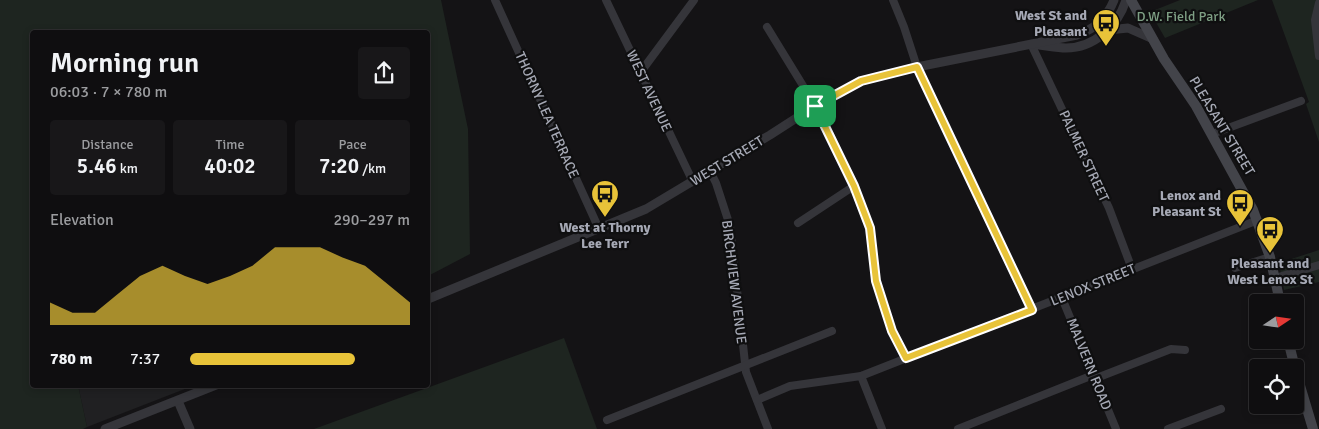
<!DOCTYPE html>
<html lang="en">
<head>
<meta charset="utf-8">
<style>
  body { margin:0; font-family:Signika,sans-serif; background:#181719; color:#f1f3f6; height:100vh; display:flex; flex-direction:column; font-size:19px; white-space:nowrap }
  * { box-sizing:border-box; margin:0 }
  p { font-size:16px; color:#9b9c9f }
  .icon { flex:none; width:28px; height:28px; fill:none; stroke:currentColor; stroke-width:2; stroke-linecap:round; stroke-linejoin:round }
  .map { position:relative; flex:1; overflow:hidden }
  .side { position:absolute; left:30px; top:30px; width:400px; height:358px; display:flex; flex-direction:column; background:#0f0e10; border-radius:5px; box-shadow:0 2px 8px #0003,0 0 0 1px #2f2e30 }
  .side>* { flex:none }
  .needle { width:32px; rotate:77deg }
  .tools { position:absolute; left:1249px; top:294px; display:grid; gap:10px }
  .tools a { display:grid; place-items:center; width:55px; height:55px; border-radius:5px; background:#0f0e10; box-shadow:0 2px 8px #0003,0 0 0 1px #2f2e30; font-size:25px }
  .pin { position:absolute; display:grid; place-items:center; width:42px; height:42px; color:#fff; margin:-21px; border-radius:10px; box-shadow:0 2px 8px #0006 }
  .round { display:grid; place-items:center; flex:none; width:52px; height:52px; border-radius:5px; background:#181719 }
  .head { display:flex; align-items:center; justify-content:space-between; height:85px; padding:0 20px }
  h1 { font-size:28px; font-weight:600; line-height:38px }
  .metrics { display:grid; grid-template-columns:repeat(3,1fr); gap:8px; height:85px; padding:5px 20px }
  .metrics div { display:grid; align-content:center; border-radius:5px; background:#181719; text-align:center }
  .metrics b { font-size:21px; font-weight:600 }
  .metrics small { font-size:14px; font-weight:400 }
  .metrics p { font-size:14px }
  .chart { height:140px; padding:10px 20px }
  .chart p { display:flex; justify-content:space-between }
  .chart svg { width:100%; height:90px; margin-top:5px; fill:#e8c339; opacity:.7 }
  ul { padding:0 20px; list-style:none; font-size:16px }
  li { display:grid; grid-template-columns:80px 60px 1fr; align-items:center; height:38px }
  li i { height:12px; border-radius:6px; background:#e8c339 }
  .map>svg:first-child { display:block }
  .built { fill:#202022 }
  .green { fill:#1e2520 }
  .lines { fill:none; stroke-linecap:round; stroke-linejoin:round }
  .minor { stroke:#35353a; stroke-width:8 }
  .tertiary { stroke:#35353a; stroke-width:9 }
  .secondary { stroke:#43444a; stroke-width:10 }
  .route-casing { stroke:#fff; stroke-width:10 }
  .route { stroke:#e8c339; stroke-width:6 }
  .labels { text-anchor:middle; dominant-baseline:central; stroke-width:4.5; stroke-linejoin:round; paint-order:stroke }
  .poi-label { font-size:14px; font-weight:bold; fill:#a6a9b5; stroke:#0f0f10; text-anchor:end }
  .park-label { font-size:14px; fill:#7e9f84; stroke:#0f0f10 }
  .street-label { font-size:14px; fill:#a6a9b5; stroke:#0f0f10 }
</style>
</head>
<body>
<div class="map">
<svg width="1319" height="429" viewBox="0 0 1319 429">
  <rect width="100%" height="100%" fill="#141315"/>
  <polygon class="built" points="78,385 195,385 87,427"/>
  <g class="green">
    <polygon points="0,0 441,0 468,129 470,254 428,276 428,32 32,32 32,385 78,385 87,427 83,429 0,429"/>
    <polygon points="1180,0 1258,0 1165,38 1150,12"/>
    <polygon points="1272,0 1319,0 1319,142 1306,104 1309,102"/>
    <polygon points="1319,250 1319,282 1284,290 1279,263"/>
    <polygon points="564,338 597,429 314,429"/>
  </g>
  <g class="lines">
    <g class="minor">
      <polyline points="495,0 599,229"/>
      <polyline points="606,0 693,182"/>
      <polyline points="893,0 904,27 917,67 1031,310"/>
      <polyline points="1319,3 1315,20 1319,56"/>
      <polyline points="767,27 821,115 854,186 870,228 876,281 892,331 906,358"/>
      <polyline points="1031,44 1109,208 1132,269"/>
      <polyline points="640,73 694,0"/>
      <polyline points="1212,134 1301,101"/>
      <polyline points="710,171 716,183 730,226 746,372 768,429"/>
      <polyline points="798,223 854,186"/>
      <polyline points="1235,268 1270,257"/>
      <polyline points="1275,278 1319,265"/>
      <polyline points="1062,298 1116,429"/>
      <polyline points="861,376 882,429"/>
      <polyline points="1094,379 1171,349 1185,350"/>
      <polyline points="757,400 790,386 861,376 1258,220"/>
      <polyline points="607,420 832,331"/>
      <polyline points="958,429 1093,375"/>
      <polyline points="1168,429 1221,409"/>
    </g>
    <g class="tertiary">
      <polyline points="1108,30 1128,28 1153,39"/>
      <path d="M1039 45C1048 46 1057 48 1066 48 1094 48 1118 26 1126 0"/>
      <path d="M428 299 646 209 770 135 815 106 861 81 917 67 1077 35C1095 29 1107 18 1114 0"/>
      <polyline points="178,401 190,429"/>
      <polyline points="105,429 216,385"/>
    </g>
    <g class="secondary">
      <polyline points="1131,0 1164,59 1196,106 1253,210 1270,257 1280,302"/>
      <polyline points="1288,340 1295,368"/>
      <polyline points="1295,369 1313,429"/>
    </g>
  </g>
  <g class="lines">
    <defs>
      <polygon id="route" points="917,67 1032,310 906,358 892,331 876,281 870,228 854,186 815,106 861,81"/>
    </defs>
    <use href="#route" class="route-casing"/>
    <use href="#route" class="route"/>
  </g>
  <defs>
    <symbol id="bus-pin" viewBox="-11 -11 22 30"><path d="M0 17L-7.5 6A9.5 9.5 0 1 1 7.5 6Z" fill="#e8c339" stroke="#0f0f10"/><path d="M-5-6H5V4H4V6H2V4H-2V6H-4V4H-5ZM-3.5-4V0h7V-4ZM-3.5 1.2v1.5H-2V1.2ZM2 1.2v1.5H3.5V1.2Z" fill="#111"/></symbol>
  </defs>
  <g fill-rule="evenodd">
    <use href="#bus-pin" x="1090" y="7" width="32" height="43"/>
    <use href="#bus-pin" x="589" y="178" width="32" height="43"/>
    <use href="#bus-pin" x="1224" y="187" width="32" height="43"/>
    <use href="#bus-pin" x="1254" y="214" width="32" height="43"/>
  </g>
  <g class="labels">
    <g class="poi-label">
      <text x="1087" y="15">West St and<tspan x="1087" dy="16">Pleasant</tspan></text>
      <text x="1221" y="195">Lenox and<tspan x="1221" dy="16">Pleasant St</tspan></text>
      <text x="605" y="227" text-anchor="middle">West at Thorny<tspan x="605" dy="16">Lee Terr</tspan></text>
      <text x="1270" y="263" text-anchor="middle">Pleasant and<tspan x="1270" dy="16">West Lenox St</tspan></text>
    </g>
    <g class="park-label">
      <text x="1181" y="16">D.W. Field Park</text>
    </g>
    <g class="street-label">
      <text transform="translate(649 91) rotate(65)">WEST AVENUE</text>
      <text transform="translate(547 115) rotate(66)">THORNY LEA TERRACE</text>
      <text transform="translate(1222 126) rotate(59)">PLEASANT STREET</text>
      <text transform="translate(1084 156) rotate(65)">PALMER STREET</text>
      <text transform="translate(727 161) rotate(-31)">WEST STREET</text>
      <text transform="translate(734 282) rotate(83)">BIRCHVIEW AVENUE</text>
      <text transform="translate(1093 285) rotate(-22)">LENOX STREET</text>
      <text transform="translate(1089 364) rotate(68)">MALVERN ROAD</text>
    </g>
  </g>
</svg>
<div class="tools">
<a><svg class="needle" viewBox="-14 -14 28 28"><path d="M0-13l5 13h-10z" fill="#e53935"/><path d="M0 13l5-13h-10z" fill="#9b9c9f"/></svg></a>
<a><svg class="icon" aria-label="locate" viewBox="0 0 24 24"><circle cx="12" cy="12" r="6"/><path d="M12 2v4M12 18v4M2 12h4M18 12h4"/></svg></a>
</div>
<div class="pin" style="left:815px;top:106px;background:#1e9e55"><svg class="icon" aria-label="arrive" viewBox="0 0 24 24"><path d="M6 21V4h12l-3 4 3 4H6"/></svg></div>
<section class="side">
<div class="head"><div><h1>Morning run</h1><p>06:03 · 7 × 780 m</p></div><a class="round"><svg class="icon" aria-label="share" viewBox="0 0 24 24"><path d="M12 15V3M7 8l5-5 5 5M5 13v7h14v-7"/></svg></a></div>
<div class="metrics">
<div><p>Distance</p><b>5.46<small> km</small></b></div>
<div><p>Time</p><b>40:02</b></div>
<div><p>Pace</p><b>7:20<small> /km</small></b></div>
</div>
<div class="chart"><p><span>Elevation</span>290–297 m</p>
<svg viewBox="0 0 160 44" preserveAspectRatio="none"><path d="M0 44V33L10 38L20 38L30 29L40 20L50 15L60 20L70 24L80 20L90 15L100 6L110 6L120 6L130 11L140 15L150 24L160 33V44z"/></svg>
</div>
<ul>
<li><b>780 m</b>7:37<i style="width:75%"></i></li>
</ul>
</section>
</div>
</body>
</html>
